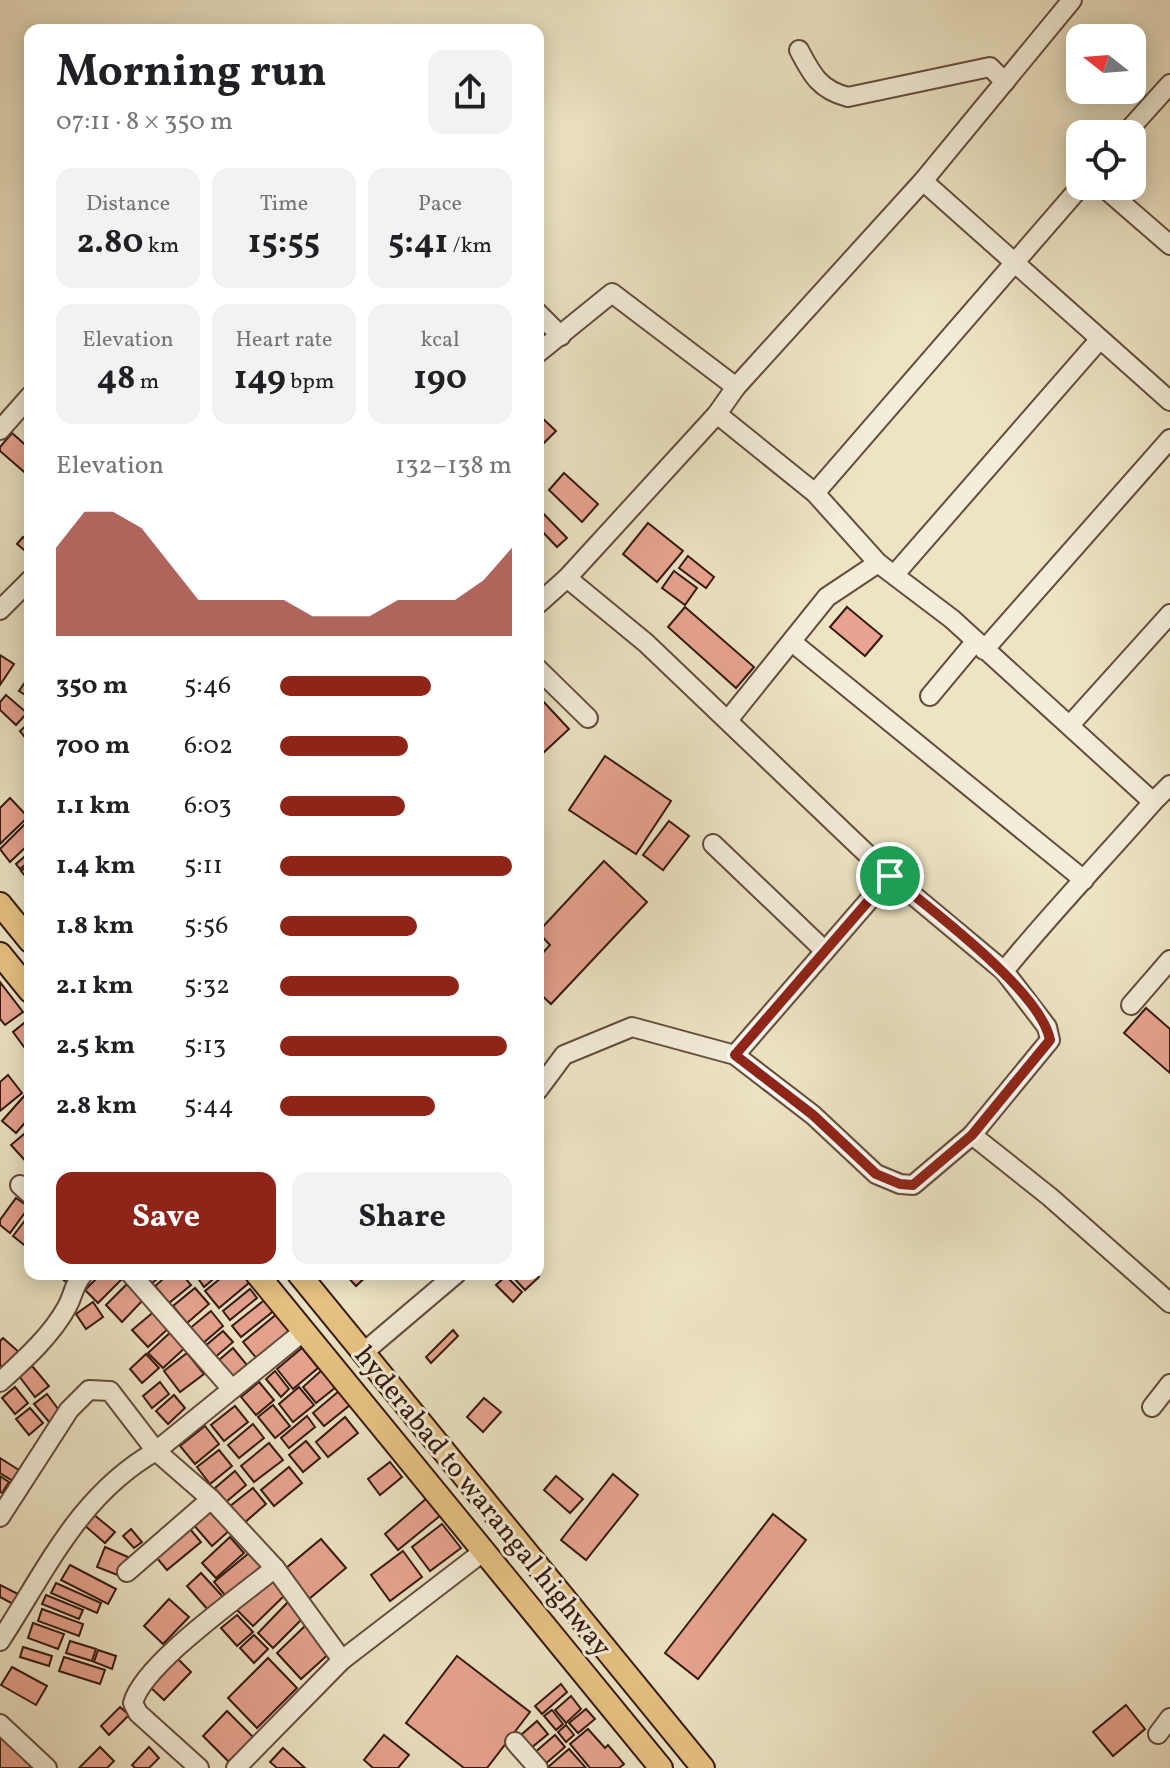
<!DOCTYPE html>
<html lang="en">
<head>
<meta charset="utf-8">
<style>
  body { margin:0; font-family:Vollkorn,serif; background:#f2f2f2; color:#202124; height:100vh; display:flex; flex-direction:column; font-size:30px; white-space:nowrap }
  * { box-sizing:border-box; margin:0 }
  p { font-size:26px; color:#757577 }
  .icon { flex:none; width:44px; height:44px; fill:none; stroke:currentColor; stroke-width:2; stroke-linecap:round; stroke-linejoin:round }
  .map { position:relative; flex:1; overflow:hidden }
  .details { position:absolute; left:24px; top:24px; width:520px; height:1256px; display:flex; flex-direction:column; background:#fff; border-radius:16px; box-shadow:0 4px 20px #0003 }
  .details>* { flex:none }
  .needle { width:52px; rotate:287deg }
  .controls { position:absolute; left:1066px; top:24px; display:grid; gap:16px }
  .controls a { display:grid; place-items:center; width:80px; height:80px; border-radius:16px; background:#fff; box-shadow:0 4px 20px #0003; font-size:40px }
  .pin { position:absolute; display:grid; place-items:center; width:68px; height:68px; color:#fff; margin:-34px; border:4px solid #fff; border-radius:50%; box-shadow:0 2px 8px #0007 }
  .round { display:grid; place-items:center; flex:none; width:84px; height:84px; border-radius:16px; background:#f2f2f2 }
  .summary { display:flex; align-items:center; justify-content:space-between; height:136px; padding:0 32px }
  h1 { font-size:44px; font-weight:700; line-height:60px }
  .metrics { display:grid; grid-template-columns:repeat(3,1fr); gap:12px; height:136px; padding:8px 32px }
  .metrics div { display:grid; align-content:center; border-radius:16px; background:#f2f2f2; text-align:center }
  .metrics b { font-size:34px; font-weight:700 }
  .metrics small { font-size:22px; font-weight:400 }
  .metrics p { font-size:22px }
  .chart { height:224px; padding:16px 32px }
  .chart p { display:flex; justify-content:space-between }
  .chart svg { width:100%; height:144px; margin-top:8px; fill:#8f2418; opacity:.7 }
  .action { display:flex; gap:16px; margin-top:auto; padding:16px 32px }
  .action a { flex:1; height:92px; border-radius:16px; background:#8f2418; color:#fff; font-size:32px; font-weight:700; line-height:92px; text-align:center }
  .action a+a { background:#f2f2f2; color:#202124 }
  ul { padding:0 32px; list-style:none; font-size:26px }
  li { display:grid; grid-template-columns:128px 96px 1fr; align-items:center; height:60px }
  li i { height:20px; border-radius:10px; background:#8f2418 }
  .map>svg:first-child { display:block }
  .building { fill:#e8a490; stroke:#36190e; stroke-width:2 }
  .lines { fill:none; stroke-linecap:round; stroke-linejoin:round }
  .minor-casing { stroke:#644c3c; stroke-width:22 }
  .major-casing { stroke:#36190e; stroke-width:26 }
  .minor { stroke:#f3edd9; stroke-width:18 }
  .major { stroke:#e6c282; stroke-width:22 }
  .route-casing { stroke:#fff; stroke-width:16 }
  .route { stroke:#8f2418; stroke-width:10 }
  .labels { text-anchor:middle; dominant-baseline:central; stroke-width:6; stroke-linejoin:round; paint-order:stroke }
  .street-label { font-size:28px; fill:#36190e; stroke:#f3edd9 }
</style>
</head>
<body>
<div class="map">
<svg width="1170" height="1768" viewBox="0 0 1170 1768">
  <rect width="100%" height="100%" fill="#ede4c4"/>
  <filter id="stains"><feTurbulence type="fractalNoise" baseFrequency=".0025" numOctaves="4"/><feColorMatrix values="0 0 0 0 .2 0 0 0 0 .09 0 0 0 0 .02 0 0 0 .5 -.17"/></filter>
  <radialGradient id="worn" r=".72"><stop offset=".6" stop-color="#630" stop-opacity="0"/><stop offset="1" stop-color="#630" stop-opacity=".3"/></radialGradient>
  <g class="building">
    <polygon points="538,414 556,431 540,447 538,444"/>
    <polygon points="12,433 30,449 30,477 0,451 0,447"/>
    <polygon points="564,473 598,504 582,522 549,490"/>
    <polygon points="538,508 567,538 557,547 538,527"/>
    <polygon points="648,523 683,551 657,582 623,554"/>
    <polygon points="23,537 30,543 30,555 17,544"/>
    <polygon points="688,556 714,577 706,588 679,568"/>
    <polygon points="674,571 697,588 685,605 662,588"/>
    <polygon points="685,607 754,667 736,688 668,627"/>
    <polygon points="847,607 882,636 865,656 830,627"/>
    <polygon points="0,655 14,664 0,685"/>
    <polygon points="30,675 30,698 19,691"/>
    <polygon points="6,695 27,713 16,725 0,710 0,702"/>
    <polygon points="541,699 569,729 542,754 538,750 538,702"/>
    <polygon points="30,722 30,738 27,740 20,731"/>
    <polygon points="605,756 671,801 636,854 569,810"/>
    <polygon points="10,798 28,817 0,844 0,808"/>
    <polygon points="30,819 30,843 10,862 0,849"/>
    <polygon points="669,821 689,836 663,870 643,855"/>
    <polygon points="30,852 30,861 20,869 16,864"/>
    <polygon points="604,861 647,902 551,1004 538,992 538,958 550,945 538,932"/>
    <polygon points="30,864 30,880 29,881 21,871"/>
    <polygon points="0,982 23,1012 5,1025 0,1019"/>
    <polygon points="1146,1008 1170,1029 1170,1073 1124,1033"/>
    <polygon points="29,1019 30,1021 30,1055 13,1032"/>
    <polygon points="8,1075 22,1093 0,1111 0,1082"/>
    <polygon points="25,1095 30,1099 30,1117 16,1133 2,1121"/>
    <polygon points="30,1129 30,1166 11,1145"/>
    <polygon points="16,1198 29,1207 10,1233 0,1225 0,1220"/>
    <polygon points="30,1214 30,1246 28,1248 13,1236"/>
    <polygon points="56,1274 79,1274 70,1285"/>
    <polygon points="101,1274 126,1275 98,1303 85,1290"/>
    <polygon points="145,1274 163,1274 151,1284"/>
    <polygon points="169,1274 182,1274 191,1285 169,1303 155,1286"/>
    <polygon points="195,1274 219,1274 204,1287"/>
    <polygon points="226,1274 244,1274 250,1282 219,1308 205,1291"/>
    <polygon points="345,1274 369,1274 356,1286"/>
    <polygon points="510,1274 536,1274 539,1277 525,1290"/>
    <polygon points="506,1276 522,1292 513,1302 496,1285"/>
    <polygon points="128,1283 144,1299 122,1322 106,1305"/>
    <polygon points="195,1288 209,1304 187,1323 173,1306"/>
    <polygon points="250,1289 257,1298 230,1320 223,1311"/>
    <polygon points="267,1298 276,1309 241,1337 232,1326"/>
    <polygon points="93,1302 103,1317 86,1329 76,1314"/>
    <polygon points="156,1310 170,1327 148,1347 132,1330"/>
    <polygon points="211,1311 223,1326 202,1344 189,1329"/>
    <polygon points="278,1313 292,1330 257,1359 243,1342"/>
    <polygon points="174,1329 188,1345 163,1368 148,1353"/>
    <polygon points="453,1330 458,1336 431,1363 426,1357"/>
    <polygon points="223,1331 233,1342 213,1359 204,1347"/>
    <polygon points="3,1338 20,1353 6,1370 0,1365 0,1341"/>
    <polygon points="233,1348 247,1365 231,1378 218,1361"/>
    <polygon points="302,1348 318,1368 293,1389 277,1369"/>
    <polygon points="187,1353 204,1374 180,1392 164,1371"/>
    <polygon points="146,1354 159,1368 142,1383 130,1369"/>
    <polygon points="32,1366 49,1386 35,1397 19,1376"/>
    <polygon points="322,1370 336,1387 316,1403 303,1387"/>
    <polygon points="275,1371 289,1389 281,1397 266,1379"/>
    <polygon points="160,1382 169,1394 152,1408 143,1396"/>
    <polygon points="259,1382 274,1400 256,1415 241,1397"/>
    <polygon points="15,1387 28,1403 15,1414 2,1398"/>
    <polygon points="299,1387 314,1405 293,1422 279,1404"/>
    <polygon points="339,1391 350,1405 324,1426 313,1413"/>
    <polygon points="47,1394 61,1413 49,1422 34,1404"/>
    <polygon points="174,1395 185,1408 168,1424 156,1411"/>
    <polygon points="484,1398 501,1412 483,1432 467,1417"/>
    <polygon points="273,1405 290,1426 275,1438 258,1417"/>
    <polygon points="235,1406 248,1422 224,1441 211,1425"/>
    <polygon points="30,1408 43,1423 29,1435 16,1419"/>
    <polygon points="307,1416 315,1427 289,1448 281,1438"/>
    <polygon points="345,1417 358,1433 328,1457 316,1442"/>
    <polygon points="253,1424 264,1438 239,1458 228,1445"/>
    <polygon points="205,1426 219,1444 195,1464 180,1446"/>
    <polygon points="306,1441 320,1458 303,1472 289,1455"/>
    <polygon points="269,1443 283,1460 254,1482 241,1466"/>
    <polygon points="219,1450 232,1466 210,1484 197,1467"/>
    <polygon points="0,1458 19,1470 13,1481 0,1473"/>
    <polygon points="390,1462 402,1477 380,1495 368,1479"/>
    <polygon points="289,1467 302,1483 274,1506 261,1490"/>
    <polygon points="235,1471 246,1485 226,1502 215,1488"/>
    <polygon points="613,1474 638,1495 586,1560 561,1540"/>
    <polygon points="0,1476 9,1482 2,1493 0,1492"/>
    <polygon points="556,1476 583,1499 570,1513 544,1490"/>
    <polygon points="253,1488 266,1504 243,1524 229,1507"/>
    <polygon points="427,1498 441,1515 398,1550 385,1534"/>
    <polygon points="210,1507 230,1530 212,1546 192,1523"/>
    <polygon points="93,1514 115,1532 105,1543 84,1525"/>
    <polygon points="773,1514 806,1540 698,1679 665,1653"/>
    <polygon points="442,1524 461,1548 430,1571 412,1547"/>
    <polygon points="131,1529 142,1542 134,1548 123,1536"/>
    <polygon points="190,1529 201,1542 167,1570 156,1557"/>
    <polygon points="230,1537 244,1553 216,1578 202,1563"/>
    <polygon points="321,1539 346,1568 309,1599 285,1569"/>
    <polygon points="105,1547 128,1557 120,1576 97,1567"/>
    <polygon points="403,1551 422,1577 390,1601 371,1575"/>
    <polygon points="249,1553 264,1571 229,1600 214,1582"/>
    <polygon points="70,1565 116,1589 108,1604 61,1580"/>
    <polygon points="201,1573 224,1598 209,1611 187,1586"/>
    <polygon points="270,1578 286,1594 253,1626 237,1610"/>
    <polygon points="56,1583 101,1603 97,1613 51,1593"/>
    <polygon points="0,1585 18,1594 13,1604 0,1597"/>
    <polygon points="46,1595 83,1610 79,1619 42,1604"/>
    <polygon points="169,1599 189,1617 163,1644 144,1626"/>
    <polygon points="289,1601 305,1616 273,1648 258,1633"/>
    <polygon points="42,1609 83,1624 79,1636 38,1621"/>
    <polygon points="237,1615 253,1632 237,1646 221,1628"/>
    <polygon points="33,1623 64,1634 58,1649 28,1638"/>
    <polygon points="307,1624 332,1651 301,1679 277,1653"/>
    <polygon points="254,1635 268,1649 254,1663 240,1648"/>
    <polygon points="70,1641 96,1649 92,1661 66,1653"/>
    <polygon points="23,1647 52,1656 49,1666 20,1657"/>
    <polygon points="98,1650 116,1656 112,1669 94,1662"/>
    <polygon points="457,1656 530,1712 487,1768 464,1768 406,1723"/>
    <polygon points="64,1657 105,1670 100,1684 59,1671"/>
    <polygon points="176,1657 191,1672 164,1700 149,1686"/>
    <polygon points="268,1658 297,1688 257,1728 228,1698"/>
    <polygon points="12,1667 47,1686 36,1705 1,1685"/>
    <polygon points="561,1684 567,1692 542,1714 535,1706"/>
    <polygon points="571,1696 581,1709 566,1723 555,1710"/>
    <polygon points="1126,1705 1145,1729 1113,1756 1093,1732"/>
    <polygon points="120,1707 129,1715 109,1735 101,1726"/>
    <polygon points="586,1709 595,1719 578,1733 569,1723"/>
    <polygon points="552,1710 563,1724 556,1730 544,1716"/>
    <polygon points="227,1711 253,1737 229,1762 203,1736"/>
    <polygon points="537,1721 548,1734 531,1748 521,1735"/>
    <polygon points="566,1725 574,1735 566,1742 558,1732"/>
    <polygon points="588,1729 605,1748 608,1745 624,1764 619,1768 590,1768 570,1744"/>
    <polygon points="0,1732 36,1764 31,1768 0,1768"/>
    <polygon points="384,1735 409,1755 398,1768 373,1768 364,1760"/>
    <polygon points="555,1735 565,1747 544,1765 534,1753"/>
    <polygon points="100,1747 114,1761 107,1768 79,1768"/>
    <polygon points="149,1747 159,1758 149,1768 135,1768 132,1765"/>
    <polygon points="283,1748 305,1768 277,1768 270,1762"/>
    <polygon points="569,1749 586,1768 547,1768"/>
  </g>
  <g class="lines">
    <defs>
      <g id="minor">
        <path d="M799 50C812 75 820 90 848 97L990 67 1005 82"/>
        <polyline points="1125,134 1170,84"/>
        <polyline points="923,181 1170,401"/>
        <polyline points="1102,186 1170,245"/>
        <polyline points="538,313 561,336"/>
        <polyline points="538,353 612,293 736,387"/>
        <path d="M717 414 815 493 878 563 952 619 1153 802C1104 858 1051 913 1004 971L1047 1027 1050 1040 972 1135"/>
        <polyline points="0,430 30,396"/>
        <polyline points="815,493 1081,186"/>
        <polyline points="895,574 1100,339"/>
        <polyline points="567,578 646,643 890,876 1004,971"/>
        <polyline points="538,604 567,578 717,414 736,387 923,181 1072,0"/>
        <polyline points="0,610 30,580"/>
        <polyline points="792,642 1084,880"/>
        <polyline points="984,650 1170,439"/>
        <polyline points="538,669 588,718"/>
        <polyline points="930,696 975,642"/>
        <polyline points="728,720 827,597 878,563"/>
        <polyline points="1070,725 1170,614"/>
        <polyline points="1153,802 1170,785"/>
        <polyline points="713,844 825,951"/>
        <polyline points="1131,1005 1170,960"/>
        <polyline points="735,1055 890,876"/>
        <polyline points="538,1090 564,1055 632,1027 735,1055 813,1115 876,1174 900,1184 913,1185 972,1135 1050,1197 1170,1303"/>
        <polyline points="20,1185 30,1194"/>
        <polyline points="131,1274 231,1388"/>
        <polyline points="364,1352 456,1274"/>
        <path d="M0 1382C24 1360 51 1336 67 1307 74 1294 73 1286 83 1274"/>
        <polyline points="1152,1407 1170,1384"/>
        <polyline points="0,1517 69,1410 89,1390 110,1391 156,1451 304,1331"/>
        <polyline points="127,1572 211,1499"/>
        <path d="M0 1641C47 1569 79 1495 156 1451L211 1499 275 1568 342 1660"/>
        <polyline points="0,1724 47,1768"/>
        <polyline points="1158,1734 1170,1718"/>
        <polyline points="515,1742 538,1768"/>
        <path d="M199 1768 138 1713 133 1703C143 1664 241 1596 275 1568"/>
        <polyline points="236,1768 342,1660 484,1551"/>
      </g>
      <g id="major">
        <polyline points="0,904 30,941"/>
        <polyline points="0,954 30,991"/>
        <polyline points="257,1274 661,1768"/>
        <polyline points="299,1274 703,1768"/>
      </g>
    </defs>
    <use href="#minor" class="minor-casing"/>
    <use href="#major" class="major-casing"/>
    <use href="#minor" class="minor"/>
    <use href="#major" class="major"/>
  </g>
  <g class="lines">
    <defs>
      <path id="route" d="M890 876C930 909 1041 991 1050 1040L972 1135 913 1185 900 1184 876 1174 813 1115 735 1055Z"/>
    </defs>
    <use href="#route" class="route-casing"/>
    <use href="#route" class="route"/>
  </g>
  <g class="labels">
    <g class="street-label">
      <text transform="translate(482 1502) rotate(51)">hyderabad to warangal highway</text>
    </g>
  </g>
  <rect width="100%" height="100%" filter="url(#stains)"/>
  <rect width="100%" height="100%" fill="url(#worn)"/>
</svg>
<div class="controls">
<a><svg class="needle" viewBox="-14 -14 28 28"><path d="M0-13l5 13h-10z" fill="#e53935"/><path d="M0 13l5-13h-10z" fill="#757577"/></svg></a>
<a><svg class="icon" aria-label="locate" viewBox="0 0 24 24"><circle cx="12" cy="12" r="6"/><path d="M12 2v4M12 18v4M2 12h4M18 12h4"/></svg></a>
</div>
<div class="pin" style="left:890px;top:876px;background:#1e9e55"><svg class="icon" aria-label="arrive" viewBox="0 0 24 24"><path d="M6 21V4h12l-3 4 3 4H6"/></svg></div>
<section class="details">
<div class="summary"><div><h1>Morning run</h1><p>07:11 · 8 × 350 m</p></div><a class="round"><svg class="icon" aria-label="share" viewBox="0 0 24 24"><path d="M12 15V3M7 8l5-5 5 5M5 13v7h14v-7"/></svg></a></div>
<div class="metrics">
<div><p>Distance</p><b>2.80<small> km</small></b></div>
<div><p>Time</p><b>15:55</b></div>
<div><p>Pace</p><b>5:41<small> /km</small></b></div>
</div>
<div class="metrics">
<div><p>Elevation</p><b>48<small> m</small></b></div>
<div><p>Heart rate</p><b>149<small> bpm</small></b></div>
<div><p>kcal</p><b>190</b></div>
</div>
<div class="chart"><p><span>Elevation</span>132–138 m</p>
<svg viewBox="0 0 160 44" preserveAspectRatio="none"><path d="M0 44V17L10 6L20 6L30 11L40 22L50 33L60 33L70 33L80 33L90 38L100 38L110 38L120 33L130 33L140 33L150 27L160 17V44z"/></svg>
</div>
<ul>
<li><b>350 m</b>5:46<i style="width:65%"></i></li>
<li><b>700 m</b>6:02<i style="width:55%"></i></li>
<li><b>1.1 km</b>6:03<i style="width:54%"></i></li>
<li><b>1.4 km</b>5:11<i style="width:100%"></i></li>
<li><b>1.8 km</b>5:56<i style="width:59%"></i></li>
<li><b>2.1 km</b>5:32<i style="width:77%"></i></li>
<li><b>2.5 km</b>5:13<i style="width:98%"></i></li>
<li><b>2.8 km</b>5:44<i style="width:67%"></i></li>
</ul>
<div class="action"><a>Save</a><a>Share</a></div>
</section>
</div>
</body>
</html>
